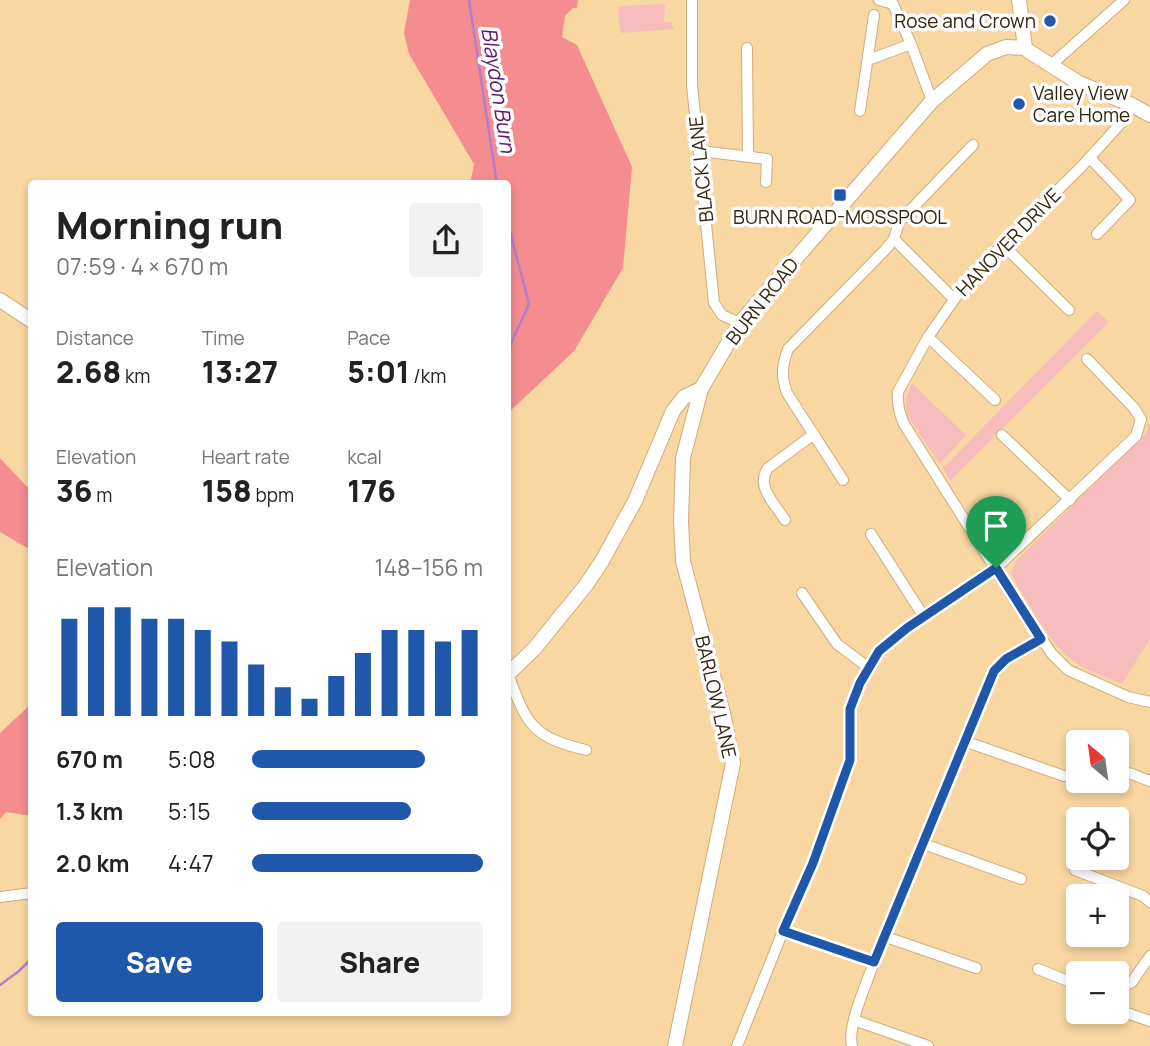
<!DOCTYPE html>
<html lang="en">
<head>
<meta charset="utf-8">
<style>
  body { margin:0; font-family:Manrope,sans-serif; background:#f2f2f2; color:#222; height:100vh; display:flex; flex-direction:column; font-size:26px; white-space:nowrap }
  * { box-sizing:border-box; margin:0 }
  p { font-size:23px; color:#767676 }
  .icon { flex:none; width:38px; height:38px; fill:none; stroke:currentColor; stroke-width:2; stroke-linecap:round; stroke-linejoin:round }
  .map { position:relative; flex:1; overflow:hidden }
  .drawer { position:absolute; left:28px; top:180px; width:483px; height:836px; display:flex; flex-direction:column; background:#fff; border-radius:7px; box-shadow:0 4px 10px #0003 }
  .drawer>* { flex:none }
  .needle { width:46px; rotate:331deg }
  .fabs { position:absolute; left:1066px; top:730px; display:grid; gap:14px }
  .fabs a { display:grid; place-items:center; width:63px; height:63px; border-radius:7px; background:#fff; box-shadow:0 4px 10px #0003; font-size:35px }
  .pin { position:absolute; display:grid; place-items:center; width:60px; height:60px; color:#fff; margin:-72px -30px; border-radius:50% 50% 50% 0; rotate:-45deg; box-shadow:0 0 7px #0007 }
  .pin .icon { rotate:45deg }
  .round { display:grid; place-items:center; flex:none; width:74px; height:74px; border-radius:7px; background:#f2f2f2 }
  .headline { display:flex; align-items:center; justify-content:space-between; height:119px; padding:0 28px }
  h1 { font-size:38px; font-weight:800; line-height:52px }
  .metrics { display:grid; grid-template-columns:repeat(3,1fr); gap:10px; height:119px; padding:7px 28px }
  .metrics div { display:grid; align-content:center }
  .metrics b { font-size:30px; font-weight:800 }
  .metrics small { font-size:19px; font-weight:400 }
  .metrics p { font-size:19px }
  .chart { height:196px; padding:14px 28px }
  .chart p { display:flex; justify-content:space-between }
  .chart svg { width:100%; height:126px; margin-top:7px; stroke:#1f58aa; stroke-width:6 }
  .action { display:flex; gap:14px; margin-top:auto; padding:14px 28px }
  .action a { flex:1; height:80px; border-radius:7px; background:#1f58aa; color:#fff; font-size:28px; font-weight:800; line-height:80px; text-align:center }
  .action a+a { background:#f2f2f2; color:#222 }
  ul { padding:0 28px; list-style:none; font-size:23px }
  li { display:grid; grid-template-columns:112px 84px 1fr; align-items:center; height:52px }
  li i { height:18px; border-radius:9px; background:#1f58aa }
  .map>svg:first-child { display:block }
  .green { fill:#f7bdbd }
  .forest { fill:#f48c90 }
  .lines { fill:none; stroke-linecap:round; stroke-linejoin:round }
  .stream { stroke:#b87dca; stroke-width:2.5 }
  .street-casing { stroke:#cead7a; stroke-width:12 }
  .secondary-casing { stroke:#cead7a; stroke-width:16 }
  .street { stroke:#fff; stroke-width:10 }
  .secondary { stroke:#fff; stroke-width:14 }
  .route-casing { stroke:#fff; stroke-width:14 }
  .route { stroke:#1f58aa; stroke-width:9 }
  .poi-dot { fill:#1f58aa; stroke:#fdfdfd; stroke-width:2.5 }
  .labels { text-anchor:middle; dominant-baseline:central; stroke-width:7; stroke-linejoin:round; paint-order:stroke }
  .poi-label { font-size:19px; fill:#332611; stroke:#fdfdfd; text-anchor:end }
  .street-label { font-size:19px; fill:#332611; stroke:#fdfdfd }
  .water-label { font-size:21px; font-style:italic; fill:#601573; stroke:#fdfdfd }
</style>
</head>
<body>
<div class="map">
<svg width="1150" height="1046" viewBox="0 0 1150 1046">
  <rect width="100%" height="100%" fill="#f9d7a3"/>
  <g class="green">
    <polygon points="665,4 664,22 671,22 674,29 621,33 618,16 619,6"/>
    <polygon points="1097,311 1109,322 950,481 943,468"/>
    <polygon points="912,383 966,435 940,464 907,415 906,399"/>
    <path d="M1147 424H1150V639L1122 684C1107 677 1090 672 1076 663 1055 651 1022 596 1011 573L1016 561 1148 431Z"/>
  </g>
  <g class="forest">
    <polygon points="410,0 578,0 577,8 573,8 565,16 562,37 577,45 632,167 623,268 574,351 508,413 508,184 470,184 474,164 409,54 404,33"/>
    <polygon points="0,458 31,491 31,550 0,532"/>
    <polygon points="31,704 31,816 6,812 0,819 0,733"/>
  </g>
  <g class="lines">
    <g class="stream">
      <polyline points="469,0 497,184"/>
      <polyline points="508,224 529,304 508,350"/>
      <polyline points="0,985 19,971 32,958"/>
    </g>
    <defs>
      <g id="street">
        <polyline points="692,0 692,85 714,303 722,315 740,323"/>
        <polyline points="879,0 893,4 911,44 932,101"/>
        <polyline points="747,48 748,157"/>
        <polyline points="868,60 911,44"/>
        <polyline points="1051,65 1124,0"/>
        <path d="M1132 105 1122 122 1082 166 970 277 928 337 898 392C897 404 899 413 904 424L1020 608 1052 654 1068 670 1128 697 1150 702"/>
        <polyline points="860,111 874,15"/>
        <polyline points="700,151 767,159 766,182"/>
        <polyline points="1090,158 1130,200 1097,234"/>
        <polyline points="894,239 953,298"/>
        <polyline points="1003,245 1069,310"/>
        <polyline points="928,337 995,400"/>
        <polyline points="1002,435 1070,500"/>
        <path d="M843 480 787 393C781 377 782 365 788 349L885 250 894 239 899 222 973 145"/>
        <path d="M785 520C775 504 755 486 768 468L814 434"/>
        <polyline points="871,534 924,617"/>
        <polyline points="802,593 837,644 869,668"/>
        <polyline points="1041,639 1006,659 994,671 874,962 783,931 813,863 850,760 851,709 860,683 879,651 907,628 996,568 1136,436 1141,419 1134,408 1087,359"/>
        <path d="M508 674C527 724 531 737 586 750"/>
        <polyline points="964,741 1064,776"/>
        <polyline points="1116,768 1150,781"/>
        <polyline points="921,843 1021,879"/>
        <polyline points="1075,870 1143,896 1150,902"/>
        <polyline points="0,897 32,893"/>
        <polyline points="883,936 976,968"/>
        <polyline points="1038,969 1078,985"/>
        <polyline points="1116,990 1132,982 1150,956"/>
        <polyline points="1116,1000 1121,1011 1150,1021"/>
        <polyline points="854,1020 928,1046"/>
        <polyline points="737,1046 783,931"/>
        <path d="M852 1046C847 1025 867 983 874 962"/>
      </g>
      <g id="secondary">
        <polyline points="1019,0 1025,48 1030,52 1079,83 1132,105 1150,115"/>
        <polyline points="0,300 32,321"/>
        <polyline points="508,674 534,649 586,585 602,561 635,501 673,411 684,397 701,389 740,323 932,101 987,54 1006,47 1025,48"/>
        <polyline points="675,1046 733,763 723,713 683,561 681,521 683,458 701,389"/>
      </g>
    </defs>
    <use href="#street" class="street-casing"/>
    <use href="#secondary" class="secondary-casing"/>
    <use href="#street" class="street"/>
    <use href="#secondary" class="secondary"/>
  </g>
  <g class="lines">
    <defs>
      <polygon id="route" points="996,568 1041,639 1006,659 994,671 874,962 783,931 813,863 850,760 850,709 860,683 879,651 907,628"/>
    </defs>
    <use href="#route" class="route-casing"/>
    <use href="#route" class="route"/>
  </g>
  <g class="poi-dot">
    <circle cx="1050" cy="21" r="7"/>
    <circle cx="1019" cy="104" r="7"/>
    <rect x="833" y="188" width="14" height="14" rx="3.5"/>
  </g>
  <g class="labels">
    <g class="poi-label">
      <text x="1036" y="21">Rose and Crown</text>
      <text x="1033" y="93" text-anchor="start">Valley View<tspan x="1033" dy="22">Care Home</tspan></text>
      <text x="840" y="217" text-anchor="middle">BURN ROAD-MOSSPOOL</text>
    </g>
    <g class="street-label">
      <text transform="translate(701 169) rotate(-96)">BLACK LANE</text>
      <text transform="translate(1008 242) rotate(-46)">HANOVER DRIVE</text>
      <text transform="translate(762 301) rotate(-52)">BURN ROAD</text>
      <text transform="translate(716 697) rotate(77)">BARLOW LANE</text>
    </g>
    <g class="water-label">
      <text transform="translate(499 90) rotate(81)">Blaydon Burn</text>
    </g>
  </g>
</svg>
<div class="fabs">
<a><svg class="needle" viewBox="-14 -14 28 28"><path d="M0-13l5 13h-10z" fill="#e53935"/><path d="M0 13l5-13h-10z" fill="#767676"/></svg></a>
<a><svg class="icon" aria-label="locate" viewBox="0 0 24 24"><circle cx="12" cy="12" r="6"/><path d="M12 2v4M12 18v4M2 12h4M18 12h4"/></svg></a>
<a>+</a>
<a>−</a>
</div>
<div class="pin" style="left:996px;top:568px;background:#1e9e55"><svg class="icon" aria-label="arrive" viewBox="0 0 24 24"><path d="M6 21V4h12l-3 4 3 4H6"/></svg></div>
<section class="drawer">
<div class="headline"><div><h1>Morning run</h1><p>07:59 · 4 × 670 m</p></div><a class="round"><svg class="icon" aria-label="share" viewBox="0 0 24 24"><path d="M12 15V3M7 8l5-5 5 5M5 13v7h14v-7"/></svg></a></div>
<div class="metrics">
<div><p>Distance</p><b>2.68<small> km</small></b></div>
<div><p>Time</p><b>13:27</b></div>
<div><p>Pace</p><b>5:01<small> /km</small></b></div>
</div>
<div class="metrics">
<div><p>Elevation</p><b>36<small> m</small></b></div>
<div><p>Heart rate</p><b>158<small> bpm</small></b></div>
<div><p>kcal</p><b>176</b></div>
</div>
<div class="chart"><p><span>Elevation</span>148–156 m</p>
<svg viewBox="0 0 160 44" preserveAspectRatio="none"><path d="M5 44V10M15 44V6M25 44V6M35 44V10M45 44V10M55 44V14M65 44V18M75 44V26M85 44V34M95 44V38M105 44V30M115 44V22M125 44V14M135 44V14M145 44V18M155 44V14"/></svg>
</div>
<ul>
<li><b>670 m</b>5:08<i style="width:75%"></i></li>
<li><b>1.3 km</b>5:15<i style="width:69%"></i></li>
<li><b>2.0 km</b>4:47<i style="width:100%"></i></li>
</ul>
<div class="action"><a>Save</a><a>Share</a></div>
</section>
</div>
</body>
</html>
